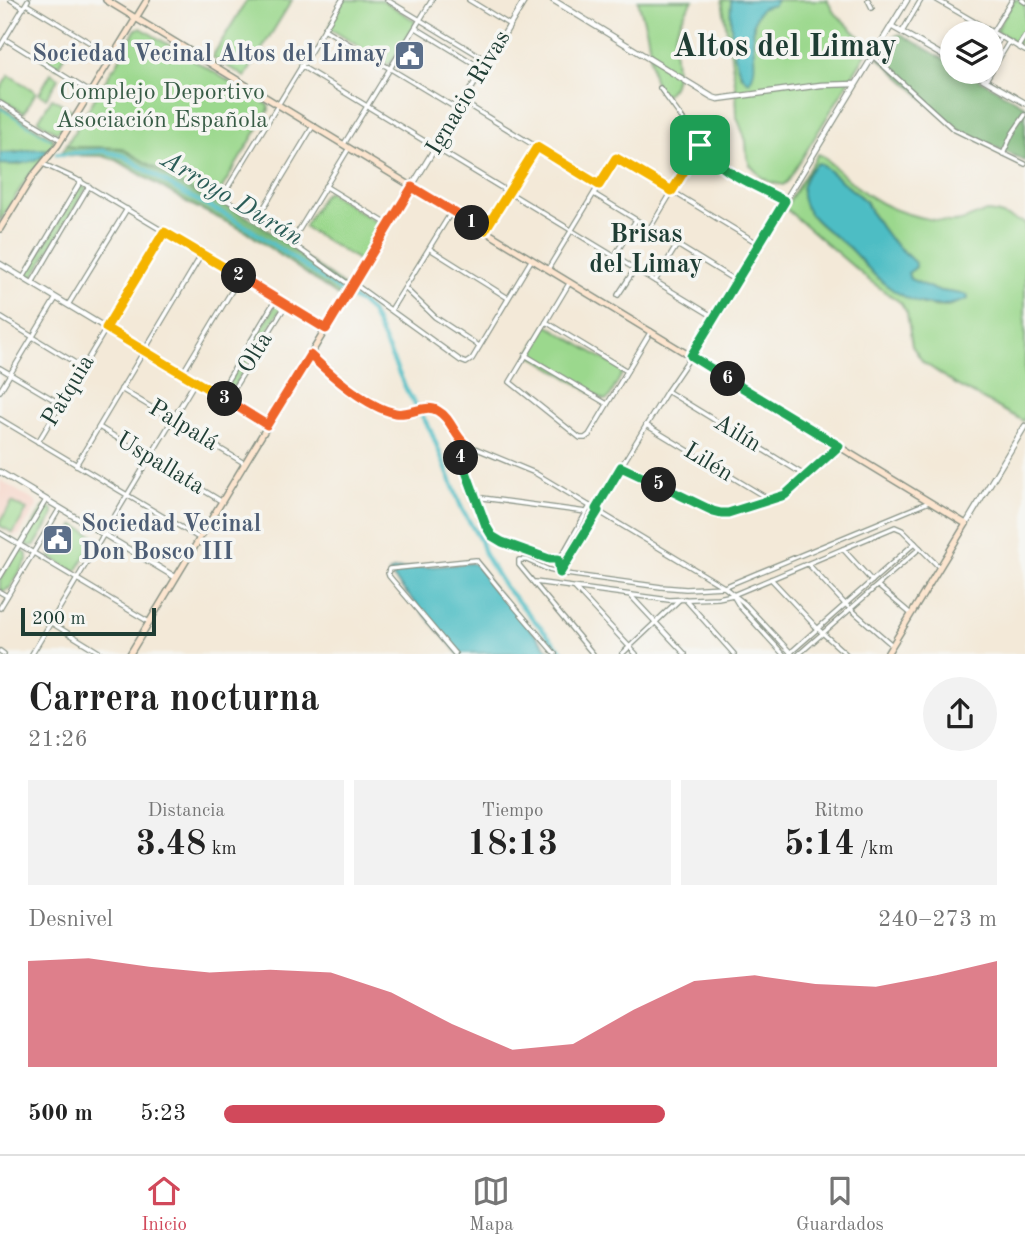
<!DOCTYPE html>
<html lang="es">
<head>
<meta charset="utf-8">
<style>
  body { margin:0; font-family:"Old Standard TT",serif; background:#f2f2f2; color:#222; height:100vh; display:flex; flex-direction:column; font-size:26px; white-space:nowrap }
  * { box-sizing:border-box; margin:0 }
  p { font-size:23px; color:#767676 }
  .icon { flex:none; width:38px; height:38px; fill:none; stroke:currentColor; stroke-width:2; stroke-linecap:round; stroke-linejoin:round }
  .map { position:relative; height:654px; overflow:hidden }
  .panel { display:flex; flex-direction:column; background:#fff; flex:1 }
  .panel>* { flex:none }
  .tools { position:absolute; left:940px; top:21px; display:grid; gap:14px }
  .tools a { display:grid; place-items:center; width:63px; height:63px; border-radius:50%; background:#fff; box-shadow:0 4px 10px #0003; font-size:35px }
  .scale { position:absolute; left:21px; bottom:18px; width:135px; box-sizing:border-box; padding-left:7px; border:4px solid #1f3d34; border-top:0; font-size:19px; line-height:24px; white-space:nowrap; color:#1f3d34; -webkit-text-stroke:5px #f6f6f2; paint-order:stroke }
  .pin { position:absolute; display:grid; place-items:center; width:60px; height:60px; color:#fff; margin:-30px; border-radius:14px; box-shadow:0 4px 10px #0006 }
  .km { position:absolute; width:35px; height:35px; margin:-18px; border-radius:50%; background:#222; color:#fff; font-size:19px; line-height:35px; text-align:center }
  .round { display:grid; place-items:center; flex:none; width:74px; height:74px; border-radius:37px; background:#f2f2f2 }
  .head { display:flex; align-items:center; justify-content:space-between; height:119px; padding:0 28px }
  h1 { font-size:38px; font-weight:800; line-height:52px }
  .figures { display:grid; grid-template-columns:repeat(3,1fr); gap:10px; height:119px; padding:7px 28px }
  .figures div { display:grid; align-content:center; border-radius:0px; background:#f2f2f2; text-align:center }
  .figures b { font-size:35px; font-weight:800 }
  .figures small { font-size:19px; font-weight:400 }
  .figures p { font-size:19px }
  .chart { height:196px; padding:14px 28px }
  .chart p { display:flex; justify-content:space-between }
  .chart svg { width:100%; height:126px; margin-top:7px; fill:#d1495b; opacity:.7 }
  ul { padding:0 28px; list-style:none; font-size:23px }
  li { display:grid; grid-template-columns:112px 84px 1fr; align-items:center; height:52px }
  li i { height:18px; border-radius:9px; background:#d1495b }
  .tab-bar { display:flex; justify-content:space-around; align-items:center; height:98px; border-top:2px solid #e0e0e0; background:#fff; font-size:19px; color:#767676 }
  .tab-bar a { display:grid; justify-items:center; gap:4px }
  .tab-bar .current { color:#d1495b }
  .map>svg:first-child { display:block }
  .built { fill:#f6d2c5 }
  .green { fill:#9bd88d; stroke:#5d8a60; stroke-width:2; fill-rule:evenodd }
  .forest { fill:#7cb878; stroke:#4e7a56; stroke-width:2 }
  .water { fill:#4ebdc4; stroke:#367d7c; stroke-width:2 }
  .lines { fill:none; stroke-linecap:round; stroke-linejoin:round }
  .stream { stroke:#4ebdc4; stroke-width:2 }
  .canal { stroke:#4ebdc4; stroke-width:4.5 }
  .minor-casing { stroke:#899386; stroke-width:6 }
  .tertiary-casing { stroke:#899386; stroke-width:7 }
  .secondary-casing { stroke:#899386; stroke-width:8 }
  .minor { stroke:#fff; stroke-width:3.5 }
  .tertiary { stroke:#fff; stroke-width:4.5 }
  .secondary { stroke:#fce5cf; stroke-width:5 }
  .split-1-casing { stroke:#fff; stroke-width:14 }
  .split-2-casing { stroke:#fff; stroke-width:14 }
  .split-3-casing { stroke:#fff; stroke-width:14 }
  .split-4-casing { stroke:#fff; stroke-width:14 }
  .split-5-casing { stroke:#fff; stroke-width:14 }
  .split-6-casing { stroke:#fff; stroke-width:14 }
  .split-7-casing { stroke:#fff; stroke-width:14 }
  .split-1 { stroke:#f5b400; stroke-width:9 }
  .split-2 { stroke:#f0652b; stroke-width:9 }
  .split-3 { stroke:#f5b400; stroke-width:9 }
  .split-4 { stroke:#f0652b; stroke-width:9 }
  .split-5 { stroke:#22a559; stroke-width:9 }
  .split-6 { stroke:#22a559; stroke-width:9 }
  .split-7 { stroke:#22a559; stroke-width:9 }
  .labels { text-anchor:middle; dominant-baseline:central; stroke-width:7; stroke-linejoin:round; paint-order:stroke }
  .service-label { font-size:24px; font-weight:bold; fill:#4e5e75; stroke:#f6f6f2; text-anchor:end }
  .park-label { font-size:24px; fill:#385c46; stroke:#f6f6f2 }
  .street-label { font-size:24px; fill:#1f3d34; stroke:#f6f6f2 }
  .water-label { font-size:26px; font-style:italic; fill:#2b5d58; stroke:#f6f6f2 }
  .neighbourhood-label { font-size:26px; font-weight:bold; fill:#1f3d34; stroke:#f6f6f2 }
  .district-label { font-size:32px; font-weight:bold; fill:#1f3d34; stroke:#f6f6f2 }
</style>
</head>
<body>
<div class="map">
<svg width="1025" height="654" viewBox="0 0 1025 654">
  <rect width="100%" height="100%" fill="#f6f6f2"/>
  <filter id="ink" filterUnits="userSpaceOnUse"><feTurbulence type="fractalNoise" baseFrequency=".0143" numOctaves="2"/><feDisplacementMap in="SourceGraphic" scale="14" xChannelSelector="R" yChannelSelector="G"/><feConvolveMatrix kernelMatrix="1 2 1 2 8 2 1 2 1" color-interpolation-filters="sRGB"/></filter>
  <filter id="wash" filterUnits="userSpaceOnUse"><feTurbulence type="fractalNoise" baseFrequency=".00686" numOctaves="4" result="noise"/><feDisplacementMap in="SourceGraphic" scale="28" xChannelSelector="R" yChannelSelector="G"/><feGaussianBlur stdDeviation="1.57" result="paint"/><feColorMatrix in="noise" values="0 0 0 0 0 0 0 0 0 0 0 0 0 0 0 0 0 1.4 0 .05"/><feComposite in="paint" operator="in"/></filter>
  <g filter="url(#wash)">
    <rect width="100%" height="100%" fill="#f3e9d8"/>
    <polygon class="built" points="0,480 36,502 37,506 19,535 15,536 0,527"/>
    <g class="green">
      <polygon points="247,0 292,0 245,77 212,57"/>
      <polygon points="344,0 382,0 415,21 415,25 390,64 387,64 329,28"/>
      <path d="M638 0H693C686 11 678 23 675 36 671 54 685 85 664 95 648 82 652 56 648 38 646 25 641 13 638 0Z"/>
      <path d="M722 0H731C730 23 731 54 741 75L752 41 755 19 757 12 762 8 774 5 777 0H827L833 11 870 47 788 181 783 185 770 182 761 177 750 165 747 157 746 141 737 117 736 89Z"/>
      <polygon points="1014,0 1018,0 1025,4 1025,32 1018,44 996,31"/>
      <polygon points="141,28 268,105 269,110 213,203 121,148 72,147 67,144 114,67 115,67 122,55 121,54 136,29"/>
      <polygon points="52,45 66,53 57,68 43,59"/>
      <polygon points="51,73 59,78 46,98 39,94"/>
      <polygon points="9,75 36,92 24,113 0,98 0,89"/>
      <polygon points="52,98 72,110 59,131 56,132 38,121"/>
      <path d="M0 106 51 137 54 142 51 150C34 147 17 153 0 153Z"/>
      <path d="M818 154 823 156C855 186 875 207 919 217 930 219 941 222 952 222 965 223 975 213 988 212 1000 212 1013 220 1025 223V418L1023 421 958 386 923 362 912 346 907 313 901 303 870 281 785 208ZM821 164 867 202 872 214 889 238 915 263 916 267 908 273 910 279 935 290 967 295C963 298 958 302 954 304 931 314 897 294 880 280 868 270 858 256 846 245 831 233 807 219 803 199 800 185 807 175 815 165Z"/>
      <polygon points="45,156 47,156 27,178 0,221 0,164 18,165"/>
      <polygon points="82,185 86,188 85,190 33,277 30,278 27,275 79,187"/>
      <polygon points="328,192 384,227 363,263 304,227 324,194"/>
      <polygon points="277,303 280,303 281,308 229,394 225,396 223,392"/>
      <polygon points="547,325 620,369 623,372 609,398 606,400 602,399 531,355 531,351"/>
      <polygon points="12,502 27,510 13,533 0,526 0,522"/>
      <polygon points="47,506 53,510 53,516 35,545 28,546 25,542 25,538 43,508"/>
      <polygon points="75,525 94,536 95,540 77,570 74,571 50,557 59,543 64,545"/>
      <polygon points="19,551 23,551 27,554 27,560 10,588 3,591 0,589 0,580 16,554"/>
    </g>
    <g class="forest">
      <polygon points="901,34 952,64 952,72 966,72 1025,106 1025,161 959,130 879,58 894,36"/>
      <polygon points="67,144 72,147 121,148 213,203 216,198 262,226 344,286 338,296 247,232 190,204 116,160 102,156 60,155"/>
    </g>
    <g class="water">
      <path d="M731 0H777L774 5 762 8C741 28 764 63 749 82 731 72 730 20 731 0Z"/>
      <path d="M37 149 49 150C38 164 17 165 0 164V153H15Z"/>
      <path d="M818 163 821 164 866 202 872 215 889 238 915 263 916 267 908 273 910 279 935 290 967 295 968 299C935 313 905 302 879 279 868 269 859 257 848 247 831 231 790 210 805 180 808 173 812 167 818 163Z"/>
      <polygon points="472,563 479,567 494,589 552,653 458,653 389,573 393,570"/>
    </g>
    <g class="lines">
      <polyline class="stream" points="0,108 50,139"/>
      <g class="canal">
        <polyline points="57,154 103,151 124,156 183,193 228,216 250,229 341,291"/>
        <polyline points="352,298 364,305 371,312 407,391 418,409"/>
        <polyline points="421,414 431,431 462,509 480,540 484,553 489,562 505,587 564,654"/>
      </g>
    </g>
  </g>
  <g filter="url(#ink)">
    <g class="lines">
      <defs>
        <g id="minor">
          <polyline points="11,0 24,8"/>
          <polyline points="342,0 222,197 262,222 351,286"/>
          <polyline points="387,0 488,61"/>
          <polyline points="469,0 510,25"/>
          <polyline points="868,0 872,8"/>
          <polyline points="937,0 1025,51"/>
          <polyline points="1022,0 1025,2"/>
          <polyline points="26,4 112,56"/>
          <polyline points="416,28 483,69"/>
          <polyline points="324,29 459,110"/>
          <polyline points="993,31 1012,0"/>
          <polyline points="902,32 921,0"/>
          <polyline points="5,39 90,92"/>
          <polyline points="0,47 28,0"/>
          <polyline points="1018,47 1025,36"/>
          <polyline points="990,55 1001,37"/>
          <polyline points="873,56 953,129 1025,164"/>
          <polyline points="301,66 714,317"/>
          <polyline points="986,80 1009,42"/>
          <polyline points="660,88 713,161 727,171 784,201"/>
          <polyline points="463,102 599,185"/>
          <polyline points="0,103 61,140"/>
          <polyline points="344,144 432,0"/>
          <polyline points="1003,154 1012,134 1025,115"/>
          <polyline points="43,164 76,179 325,328"/>
          <polyline points="325,186 389,225"/>
          <polyline points="594,194 736,281"/>
          <polyline points="257,219 313,126"/>
          <polyline points="650,228 700,145"/>
          <polyline points="485,230 537,147"/>
          <polyline points="291,243 349,148"/>
          <polyline points="430,249 508,298"/>
          <polyline points="614,257 636,220"/>
          <polyline points="548,269 616,157 759,244"/>
          <polyline points="23,278 81,181"/>
          <polyline points="655,281 677,245"/>
          <polyline points="570,282 510,382 580,438 585,438 589,435 651,331"/>
          <polyline points="32,283 89,186"/>
          <polyline points="353,283 461,361 466,363 472,359 532,259"/>
          <polyline points="405,288 435,317 479,346"/>
          <polyline points="618,295 635,269"/>
          <polyline points="68,305 127,209"/>
          <polyline points="391,310 452,211"/>
          <polyline points="0,317 82,367"/>
          <polyline points="546,322 627,371"/>
          <path d="M310 355C331 375 366 407 395 413 410 416 425 403 438 411 451 418 454 435 465 444L535 473 724 587 744 603 792 654"/>
          <polyline points="525,355 607,404"/>
          <polyline points="0,368 61,404"/>
          <polyline points="182,374 240,277"/>
          <polyline points="121,389 244,463"/>
          <polyline points="0,391 56,298"/>
          <polyline points="667,391 806,476"/>
          <polyline points="218,396 276,299"/>
          <polyline points="226,401 286,305"/>
          <polyline points="0,419 199,538"/>
          <polyline points="646,425 770,500"/>
          <polyline points="99,427 221,501"/>
          <polyline points="38,442 164,232"/>
          <polyline points="465,444 461,451 461,459 486,525 492,536 502,542 549,559 558,559 564,552 590,506"/>
          <polyline points="76,465 202,254"/>
          <polyline points="621,467 713,511 721,513 728,513 780,497 795,487 839,446"/>
          <polyline points="475,497 586,512"/>
          <polyline points="596,508 667,391 691,356"/>
          <polyline points="0,533 149,622"/>
          <polyline points="843,549 872,581"/>
          <polyline points="558,559 560,573"/>
          <polyline points="808,564 845,604 892,645"/>
          <polyline points="560,573 598,511"/>
          <polyline points="0,577 46,500"/>
          <polyline points="771,579 818,629 846,654"/>
          <polyline points="535,582 669,600 718,598 733,595 895,527 902,530 939,567"/>
          <polyline points="878,586 911,614"/>
          <polyline points="575,588 636,654"/>
          <polyline points="0,592 7,596"/>
          <polyline points="631,596 685,654"/>
          <polyline points="734,597 740,607 783,654"/>
          <polyline points="685,599 734,654"/>
          <polyline points="0,608 60,508"/>
          <polyline points="50,622 102,654"/>
          <polyline points="0,651 4,654"/>
          <polyline points="790,653 915,543"/>
          <polyline points="32,654 195,382"/>
          <polyline points="455,654 389,576 388,573 389,569 476,560 502,592 555,654"/>
          <polyline points="593,654 519,565 519,560 527,560 549,570 566,574 661,587 686,589 724,587 929,502"/>
          <polyline points="622,654 679,600"/>
          <polyline points="799,654 920,548"/>
        </g>
        <g id="tertiary">
          <polyline points="553,0 712,97 718,99 821,85 855,84"/>
          <polyline points="891,26 952,61"/>
          <polyline points="971,72 1025,103"/>
          <polyline points="412,186 525,0"/>
          <polyline points="0,264 267,425"/>
          <polyline points="691,356 907,0"/>
          <polyline points="0,472 175,577"/>
          <polyline points="966,524 1025,426"/>
        </g>
        <g id="secondary">
          <polyline points="106,0 966,524 887,654"/>
          <polyline points="0,229 32,177 58,145 147,0"/>
          <polyline points="130,654 412,186"/>
        </g>
      </defs>
      <use href="#minor" class="minor-casing"/>
      <use href="#tertiary" class="tertiary-casing"/>
      <use href="#secondary" class="secondary-casing"/>
      <use href="#minor" class="minor"/>
      <use href="#tertiary" class="tertiary"/>
      <use href="#secondary" class="secondary"/>
    </g>
  </g>
  <g class="lines" filter="url(#ink)">
    <defs>
      <polyline id="split-1" points="472,223 485,230 537,147 599,185 616,158 672,191 700,145"/>
      <polyline id="split-2" points="239,276 326,329 412,187 472,223"/>
      <polyline id="split-3" points="225,399 106,328 164,232 239,276"/>
      <path id="split-4" d="M225 399 267 425 310 355C331 375 366 407 395 413 410 416 425 403 438 411 451 418 454 435 465 444L461 451V458"/>
      <polyline id="split-5" points="461,458 486,526 492,536 502,542 549,559 558,559 560,573 598,511 596,509 621,467 659,485"/>
      <polyline id="split-6" points="659,485 713,511 721,513 728,513 785,495 839,446 728,379"/>
      <path id="split-7" d="M700 145C720 173 755 185 785 201L691 356 728 379"/>
    </defs>
    <use href="#split-1" class="split-1-casing"/>
    <use href="#split-2" class="split-2-casing"/>
    <use href="#split-3" class="split-3-casing"/>
    <use href="#split-4" class="split-4-casing"/>
    <use href="#split-5" class="split-5-casing"/>
    <use href="#split-6" class="split-6-casing"/>
    <use href="#split-7" class="split-7-casing"/>
    <use href="#split-1" class="split-1"/>
    <use href="#split-2" class="split-2"/>
    <use href="#split-3" class="split-3"/>
    <use href="#split-4" class="split-4"/>
    <use href="#split-5" class="split-5"/>
    <use href="#split-6" class="split-6"/>
    <use href="#split-7" class="split-7"/>
  </g>
  <defs>
    <symbol id="civic-square" viewBox="-11 -11 22 22"><rect x="-9" y="-9" width="18" height="18" rx="4" fill="#5c6f8a" stroke="#f6f6f2"/><path d="M-.6-6.5H3V-4.5H.6V-3L4-1V1h2V6H-6V1h2V-1L-.6-3ZM-1.2 2.5V6h2.4V2.5Z" fill="#fff"/></symbol>
  </defs>
  <g fill-rule="evenodd">
    <use href="#civic-square" x="392" y="38" width="35" height="35"/>
    <use href="#civic-square" x="40" y="522" width="35" height="35"/>
  </g>
  <g class="labels">
    <g class="service-label">
      <text x="387" y="55">Sociedad Vecinal Altos del Limay</text>
      <text x="81" y="525" text-anchor="start">Sociedad Vecinal<tspan x="81" dy="28">Don Bosco III</tspan></text>
    </g>
    <g class="park-label">
      <text x="162" y="93">Complejo Deportivo<tspan x="162" dy="28">Asociación Española</tspan></text>
    </g>
    <g class="street-label">
      <text transform="translate(469 93) rotate(-59)">Ignacio Rivas</text>
      <text transform="translate(256 353) rotate(-58)">Olta</text>
      <text transform="translate(69 391) rotate(-59)">Patquia</text>
      <text transform="translate(183 426) rotate(31)">Palpalá</text>
      <text transform="translate(737 434) rotate(31)">Ailín</text>
      <text transform="translate(708 463) rotate(31)">Lilén</text>
      <text transform="translate(160 464) rotate(31)">Uspallata</text>
    </g>
    <g class="water-label">
      <text transform="translate(232 199) rotate(31)">Arroyo Durán</text>
    </g>
    <g class="neighbourhood-label">
      <text x="646" y="235">Brisas<tspan x="646" dy="30">del Limay</tspan></text>
    </g>
    <g class="district-label">
      <text x="785" y="48">Altos del Limay</text>
    </g>
  </g>
</svg>
<div class="tools">
<a><svg class="icon" aria-label="layers" viewBox="0 0 24 24"><path d="M12 4l9 5-9 5-9-5zM3 14l9 5 9-5"/></svg></a>
</div>
<div class="scale">200 m</div>
<div class="pin" style="left:700px;top:145px;background:#1e9e55"><svg class="icon" aria-label="arrive" viewBox="0 0 24 24"><path d="M6 21V4h12l-3 4 3 4H6"/></svg></div>
<b class="km" style="left:472px;top:223px">1</b>
<b class="km" style="left:239px;top:276px">2</b>
<b class="km" style="left:225px;top:399px">3</b>
<b class="km" style="left:461px;top:458px">4</b>
<b class="km" style="left:659px;top:485px">5</b>
<b class="km" style="left:728px;top:379px">6</b>
</div>
<section class="panel">
<div class="head"><div><h1>Carrera nocturna</h1><p>21:26</p></div><a class="round"><svg class="icon" aria-label="share" viewBox="0 0 24 24"><path d="M12 15V3M7 8l5-5 5 5M5 13v7h14v-7"/></svg></a></div>
<div class="figures">
<div><p>Distancia</p><b>3.48<small> km</small></b></div>
<div><p>Tiempo</p><b>18:13</b></div>
<div><p>Ritmo</p><b>5:14<small> /km</small></b></div>
</div>
<div class="chart"><p><span>Desnivel</span>240–273 m</p>
<svg viewBox="0 0 160 44" preserveAspectRatio="none"><path d="M0 44V7L10 6L20 9L30 11L40 10L50 11L60 18L70 29L80 38L90 36L100 24L110 14L120 12L130 15L140 16L150 12L160 7V44z"/></svg>
</div>
<ul>
<li><b>500 m</b>5:23<i style="width:57%"></i></li>
</ul>
</section>
<nav class="tab-bar">
<a class="current"><svg class="icon" aria-label="home" viewBox="0 0 24 24"><path d="M3 11l9-7 9 7M6 9v11h12V9"/></svg>Inicio</a>
<a><svg class="icon" aria-label="map" viewBox="0 0 24 24"><path d="M3 6l6-2 6 2 6-2v14l-6 2-6-2-6 2zM9 4v14M15 6v14"/></svg>Mapa</a>
<a><svg class="icon" aria-label="saved" viewBox="0 0 24 24"><path d="M7 4h10v16l-5-4-5 4z"/></svg>Guardados</a>
</nav>
</body>
</html>
